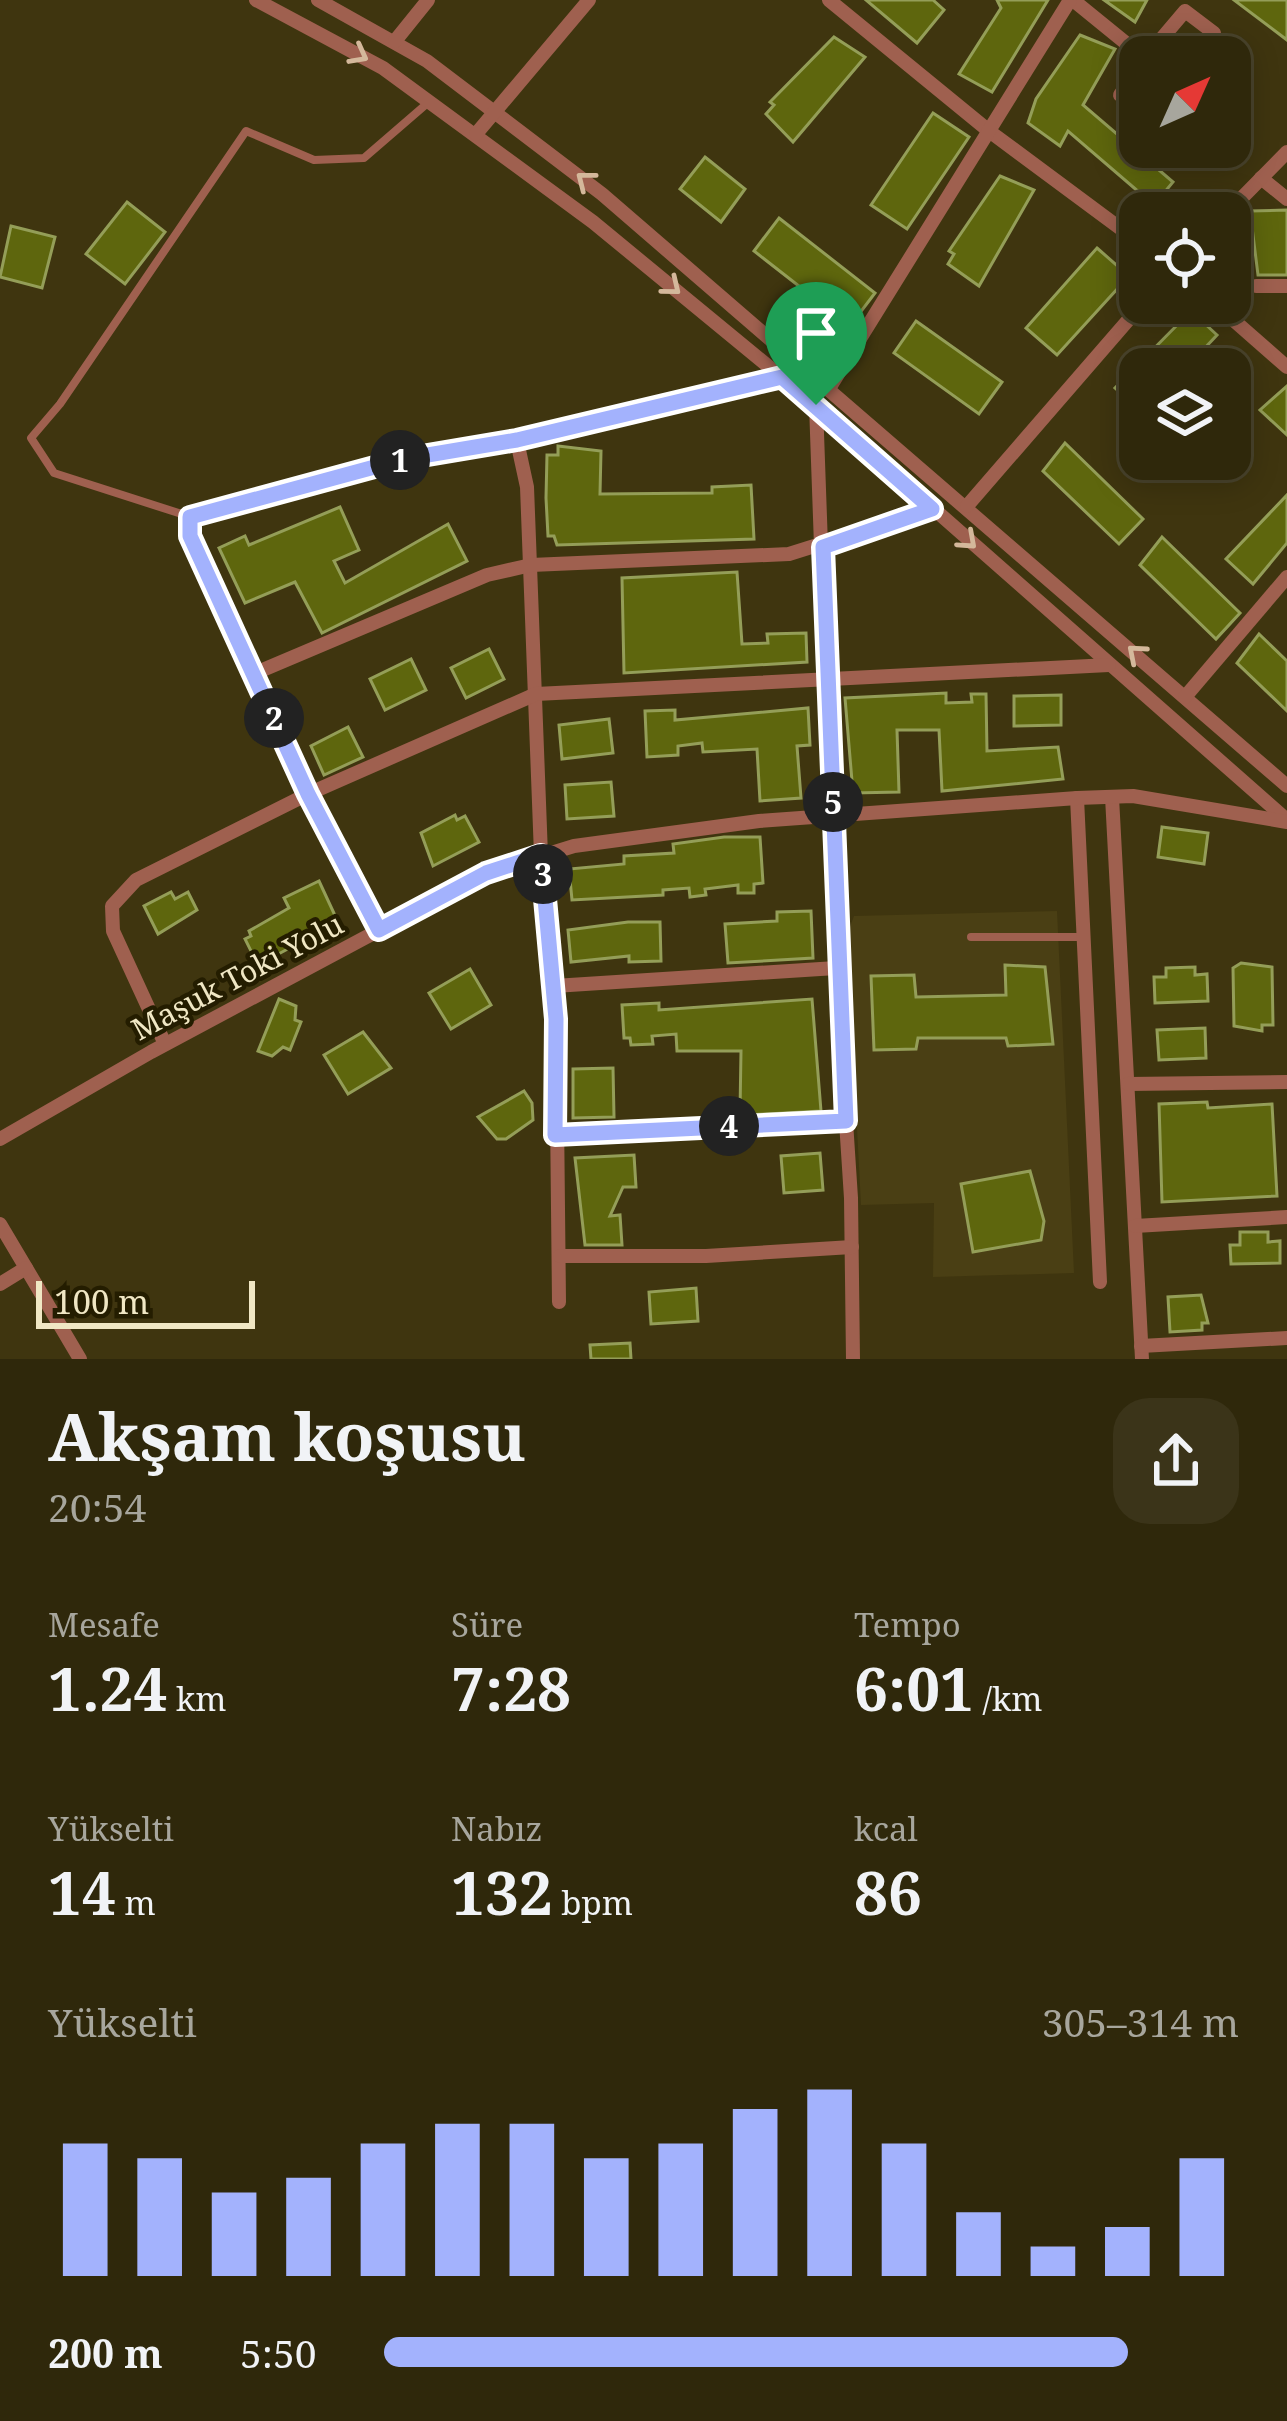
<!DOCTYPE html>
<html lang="tr">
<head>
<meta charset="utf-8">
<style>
  body { margin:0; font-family:"Noto Serif",serif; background:#3b3419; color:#f1f3f6; height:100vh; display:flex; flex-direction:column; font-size:45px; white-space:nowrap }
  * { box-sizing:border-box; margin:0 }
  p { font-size:39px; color:#a7a69d }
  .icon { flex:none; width:66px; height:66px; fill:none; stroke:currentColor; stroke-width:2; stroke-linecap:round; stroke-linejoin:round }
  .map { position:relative; height:1359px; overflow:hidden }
  .drawer { display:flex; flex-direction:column; background:#2f280b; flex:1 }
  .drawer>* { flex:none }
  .needle { width:78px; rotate:45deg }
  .buttons { position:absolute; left:1119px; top:36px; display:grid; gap:24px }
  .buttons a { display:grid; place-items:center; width:132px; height:132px; border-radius:24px; background:#2f280b; box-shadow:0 6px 30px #0003,0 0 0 3px #4a442c; font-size:60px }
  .scale { position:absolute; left:36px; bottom:30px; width:219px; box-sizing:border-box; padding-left:12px; border:6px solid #f0e7c4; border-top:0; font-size:33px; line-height:42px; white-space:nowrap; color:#f0e7c4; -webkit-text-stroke:9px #241d00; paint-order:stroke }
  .pin { position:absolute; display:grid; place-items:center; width:102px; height:102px; color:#fff; margin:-123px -51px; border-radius:50% 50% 50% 0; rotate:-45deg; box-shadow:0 0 12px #0007 }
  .pin .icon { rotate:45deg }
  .km { position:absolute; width:60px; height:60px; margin:-30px; border-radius:50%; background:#222; color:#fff; font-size:33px; line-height:60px; text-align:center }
  .round { display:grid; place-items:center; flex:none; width:126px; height:126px; border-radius:36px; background:#3b3419 }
  .summary { display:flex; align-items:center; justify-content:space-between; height:204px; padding:0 48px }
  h1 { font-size:66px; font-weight:700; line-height:90px }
  .stats { display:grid; grid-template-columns:repeat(3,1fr); gap:18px; height:204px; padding:12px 48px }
  .stats div { display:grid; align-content:center }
  .stats b { font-size:60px; font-weight:700 }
  .stats small { font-size:33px; font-weight:400 }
  .stats p { font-size:33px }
  .chart { height:336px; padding:24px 48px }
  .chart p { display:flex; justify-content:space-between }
  .chart svg { width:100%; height:216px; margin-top:12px; stroke:#a3b2fd; stroke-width:6 }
  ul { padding:0 48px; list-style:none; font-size:39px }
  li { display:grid; grid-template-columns:192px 144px 1fr; align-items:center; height:90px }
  li i { height:30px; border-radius:15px; background:#a3b2fd }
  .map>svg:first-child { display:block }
  .built { fill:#4a3f14 }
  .building { fill:#5e660d; stroke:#949e58; stroke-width:3 }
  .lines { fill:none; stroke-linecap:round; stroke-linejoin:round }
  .lane { stroke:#9f604f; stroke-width:8 }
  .street { stroke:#9f604f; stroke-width:14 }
  .oneway { stroke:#d4b89b }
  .route-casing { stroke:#fff; stroke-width:24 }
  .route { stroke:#a3b2fd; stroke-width:15 }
  .labels { text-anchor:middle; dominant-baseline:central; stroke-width:9; stroke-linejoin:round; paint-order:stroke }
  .street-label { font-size:30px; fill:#f0e7c4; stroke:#241d00 }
</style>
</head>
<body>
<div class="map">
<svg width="1287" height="1359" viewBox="0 0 1287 1359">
  <rect width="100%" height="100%" fill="#3f350f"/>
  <polygon class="built" points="1057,911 1074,1273 933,1277 934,1203 861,1205 847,935 854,916"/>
  <g class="building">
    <polygon points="866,0 933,0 944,10 917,43"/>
    <polygon points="997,0 1048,0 992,92 959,74 1001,8"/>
    <polygon points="1104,0 1147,0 1135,22"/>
    <polygon points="1234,0 1287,0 1287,40"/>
    <polygon points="1080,35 1115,49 1083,105 1173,182 1154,205 1068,131 1060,146 1028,123 1036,99"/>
    <polygon points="834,37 865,57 793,142 766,114 774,105 770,102"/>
    <polygon points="933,113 969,137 907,229 871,205"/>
    <polygon points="705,157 745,189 721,222 680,189"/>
    <polygon points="1000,176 1034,190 979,286 948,264 954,254 949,251"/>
    <polygon points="127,202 165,232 125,284 86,254"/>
    <polygon points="1287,210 1287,275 1258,275 1250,211"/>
    <polygon points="779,218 875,293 850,326 754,251"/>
    <polygon points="11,226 55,237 42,288 0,277"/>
    <polygon points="1097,248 1129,276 1057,355 1026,328"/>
    <polygon points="1191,311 1217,335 1185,369 1140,369 1140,411 1115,388"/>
    <polygon points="916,321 1002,382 979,414 894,353"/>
    <polygon points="1287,386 1287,435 1260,410"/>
    <polygon points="1065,443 1143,519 1119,544 1043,471"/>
    <polygon points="558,446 601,451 600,494 712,493 712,487 751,485 754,539 557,545 554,536 548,536 546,498 547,455 558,455"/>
    <polygon points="1287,495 1287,543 1253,584 1226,559"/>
    <polygon points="340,507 359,550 334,561 345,583 448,524 467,561 322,633 295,582 245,603 219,548 245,536 249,545"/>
    <polygon points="1162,537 1240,613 1216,639 1140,565"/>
    <polygon points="737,572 742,644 768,643 767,634 806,633 807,662 624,673 622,578"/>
    <polygon points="1259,634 1287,661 1287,711 1237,663"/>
    <polygon points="489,649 504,679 466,698 451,668"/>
    <polygon points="411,659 426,690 385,710 370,679"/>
    <polygon points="946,693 946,703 972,702 971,694 986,694 987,751 1058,747 1063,779 942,791 939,730 897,730 899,792 853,793 845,698"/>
    <polygon points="1061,695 1061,725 1014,726 1014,696"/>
    <polygon points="808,708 810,745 797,746 801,798 760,801 757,749 703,752 702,743 678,746 678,755 647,757 645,711 675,710 675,720"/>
    <polygon points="609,719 613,753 562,759 559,725"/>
    <polygon points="348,727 363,757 324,775 311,746"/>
    <polygon points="611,782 614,816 567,819 565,785"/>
    <polygon points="455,815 457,820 465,816 479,842 433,866 421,833"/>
    <polygon points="1162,827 1208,833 1204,864 1158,857"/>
    <polygon points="724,837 760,837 763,883 754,884 754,893 738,893 738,885 705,889 706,895 690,897 689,888 663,890 663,895 572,900 569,869 624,864 624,856 674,853 673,844"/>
    <polygon points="319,881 338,922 314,936 292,936 297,944 258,965 245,939 251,936 249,931 289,908 284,898"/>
    <polygon points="171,892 175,899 188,892 197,910 158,934 144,906"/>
    <polygon points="811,911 813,958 728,963 725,924 777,921 777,912"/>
    <polygon points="628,922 660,922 661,961 629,962 629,956 571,962 568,930"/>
    <polygon points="1241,963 1272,967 1273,1025 1262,1025 1262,1031 1234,1026 1233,968"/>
    <polygon points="1005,965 1045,967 1053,1044 1008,1046 1006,1038 918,1038 916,1049 874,1050 871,976 914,975 916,997 1006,995"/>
    <polygon points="1195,967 1195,975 1207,974 1208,1001 1155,1003 1154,977 1166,977 1166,968"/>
    <polygon points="470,969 491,1005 451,1029 429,993"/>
    <polygon points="279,999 296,1006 295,1020 301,1022 290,1050 283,1047 272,1056 258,1051"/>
    <polygon points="812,999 821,1111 746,1115 740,1112 741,1051 677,1051 676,1034 652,1036 653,1044 631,1045 630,1038 624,1038 622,1005 659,1003 659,1010"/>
    <polygon points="1205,1028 1206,1058 1159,1060 1157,1030"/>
    <polygon points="363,1032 391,1068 348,1094 324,1055"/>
    <polygon points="613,1068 614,1117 573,1118 573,1069"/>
    <polygon points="524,1091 532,1103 533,1120 506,1139 497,1139 478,1117"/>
    <polygon points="1207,1102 1208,1108 1272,1104 1277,1196 1162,1202 1159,1104"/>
    <polygon points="820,1153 823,1190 784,1193 781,1156"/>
    <polygon points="634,1155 636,1187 623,1187 610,1216 620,1215 622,1245 585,1245 575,1158"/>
    <polygon points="1030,1171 1044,1221 1041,1240 973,1252 961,1184"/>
    <polygon points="1240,1232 1268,1232 1268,1242 1280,1241 1280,1263 1231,1264 1230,1245 1240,1245"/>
    <polygon points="696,1288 698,1321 651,1324 649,1292"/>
    <polygon points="1201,1295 1208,1323 1202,1323 1202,1330 1170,1332 1168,1297"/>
    <polygon points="630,1343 631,1359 591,1359 590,1345"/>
  </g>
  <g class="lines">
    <g class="lane">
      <polyline points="191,517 54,473 31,438 60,404 246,131 314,160 364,158 430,101"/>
      <polyline points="971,937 1085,937"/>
    </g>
    <g class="street">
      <polyline points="256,0 383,68 593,222 825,413 1287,820"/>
      <polyline points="318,0 427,61 602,194 1287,786"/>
      <polyline points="829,0 989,131 1140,243"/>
      <polyline points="1073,0 1143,57"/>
      <polyline points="395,41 428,0"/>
      <polyline points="1146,57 1185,11 1214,33 1197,57"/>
      <polyline points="1140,66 1120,95 1140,110"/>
      <polyline points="1230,75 1243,58"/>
      <polyline points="476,134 589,0"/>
      <polyline points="1261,178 1287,199"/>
      <polyline points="1227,213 1287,152"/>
      <polyline points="1256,286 1287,286"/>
      <polyline points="1214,303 1287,367"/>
      <polyline points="830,387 1070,0"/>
      <polyline points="816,405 836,968 851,1198 853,1359"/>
      <polyline points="517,441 527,487 541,855 556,1019 559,1302"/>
      <polyline points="967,506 1143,303"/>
      <polyline points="253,674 487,575 531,565 789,554 932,509"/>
      <polyline points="1185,697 1287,577"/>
      <polyline points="1112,797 1142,1359"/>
      <polyline points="1077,798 1100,1282"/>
      <polyline points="379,930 308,794 190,536 191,517 404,459 517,441 782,377"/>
      <polyline points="554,986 836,968"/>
      <polyline points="165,1044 113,931 112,906 136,880 308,794 536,694 1109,665"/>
      <polyline points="1128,1084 1287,1082"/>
      <polyline points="555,1135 846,1121"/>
      <polyline points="0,1139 151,1052 486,873 574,846 759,821 1077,798 1133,796 1287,822"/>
      <polyline points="0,1224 80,1359"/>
      <polyline points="1135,1226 1287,1217"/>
      <polyline points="560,1256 706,1256 852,1247"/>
      <polyline points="0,1284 26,1268"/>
      <polyline points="1141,1346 1287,1338"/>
    </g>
  </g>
  <defs><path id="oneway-chevron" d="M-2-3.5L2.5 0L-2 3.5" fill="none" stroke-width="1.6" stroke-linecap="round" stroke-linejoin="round" transform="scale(3)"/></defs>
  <g class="oneway">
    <use href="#oneway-chevron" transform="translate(359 55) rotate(28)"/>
    <use href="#oneway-chevron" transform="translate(585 180) rotate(-142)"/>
    <use href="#oneway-chevron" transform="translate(672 287) rotate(39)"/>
    <use href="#oneway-chevron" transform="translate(968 541) rotate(42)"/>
    <use href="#oneway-chevron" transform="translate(1136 653) rotate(-139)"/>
  </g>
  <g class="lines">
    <defs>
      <polygon id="route" points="782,377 932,509 823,547 846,1121 555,1135 556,1019 541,855 486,873 379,930 308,794 190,536 190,517 404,459 517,440"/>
    </defs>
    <use href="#route" class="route-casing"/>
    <use href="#route" class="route"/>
  </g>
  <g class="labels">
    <g class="street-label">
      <text transform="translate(237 976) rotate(-28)">Maşuk Toki Yolu</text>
    </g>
  </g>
</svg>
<div class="buttons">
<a><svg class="needle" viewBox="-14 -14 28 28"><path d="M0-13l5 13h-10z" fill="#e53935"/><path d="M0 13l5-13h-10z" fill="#a7a69d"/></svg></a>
<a><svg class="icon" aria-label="locate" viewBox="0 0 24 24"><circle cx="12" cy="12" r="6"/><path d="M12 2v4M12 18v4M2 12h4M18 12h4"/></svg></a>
<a><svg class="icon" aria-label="layers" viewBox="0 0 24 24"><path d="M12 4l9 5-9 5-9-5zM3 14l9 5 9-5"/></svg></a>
</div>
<div class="scale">100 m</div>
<div class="pin" style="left:816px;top:405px;background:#1e9e55"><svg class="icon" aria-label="arrive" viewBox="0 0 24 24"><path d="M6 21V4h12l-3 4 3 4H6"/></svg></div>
<b class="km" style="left:400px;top:460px">1</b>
<b class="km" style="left:274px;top:718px">2</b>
<b class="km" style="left:543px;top:874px">3</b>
<b class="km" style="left:729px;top:1126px">4</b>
<b class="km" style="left:833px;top:802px">5</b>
</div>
<section class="drawer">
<div class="summary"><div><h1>Akşam koşusu</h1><p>20:54</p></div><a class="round"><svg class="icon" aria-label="share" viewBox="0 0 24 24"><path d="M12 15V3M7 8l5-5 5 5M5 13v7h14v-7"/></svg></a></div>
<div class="stats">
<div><p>Mesafe</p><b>1.24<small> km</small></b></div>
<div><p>Süre</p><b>7:28</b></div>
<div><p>Tempo</p><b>6:01<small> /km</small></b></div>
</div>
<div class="stats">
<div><p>Yükselti</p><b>14<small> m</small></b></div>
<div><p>Nabız</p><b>132<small> bpm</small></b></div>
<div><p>kcal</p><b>86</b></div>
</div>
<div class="chart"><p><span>Yükselti</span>305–314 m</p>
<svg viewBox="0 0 160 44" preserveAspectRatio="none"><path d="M5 44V17M15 44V20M25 44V27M35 44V24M45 44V17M55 44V13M65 44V13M75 44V20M85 44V17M95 44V10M105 44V6M115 44V17M125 44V31M135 44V38M145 44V34M155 44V20"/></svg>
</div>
<ul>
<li><b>200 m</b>5:50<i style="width:87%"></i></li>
</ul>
</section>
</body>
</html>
